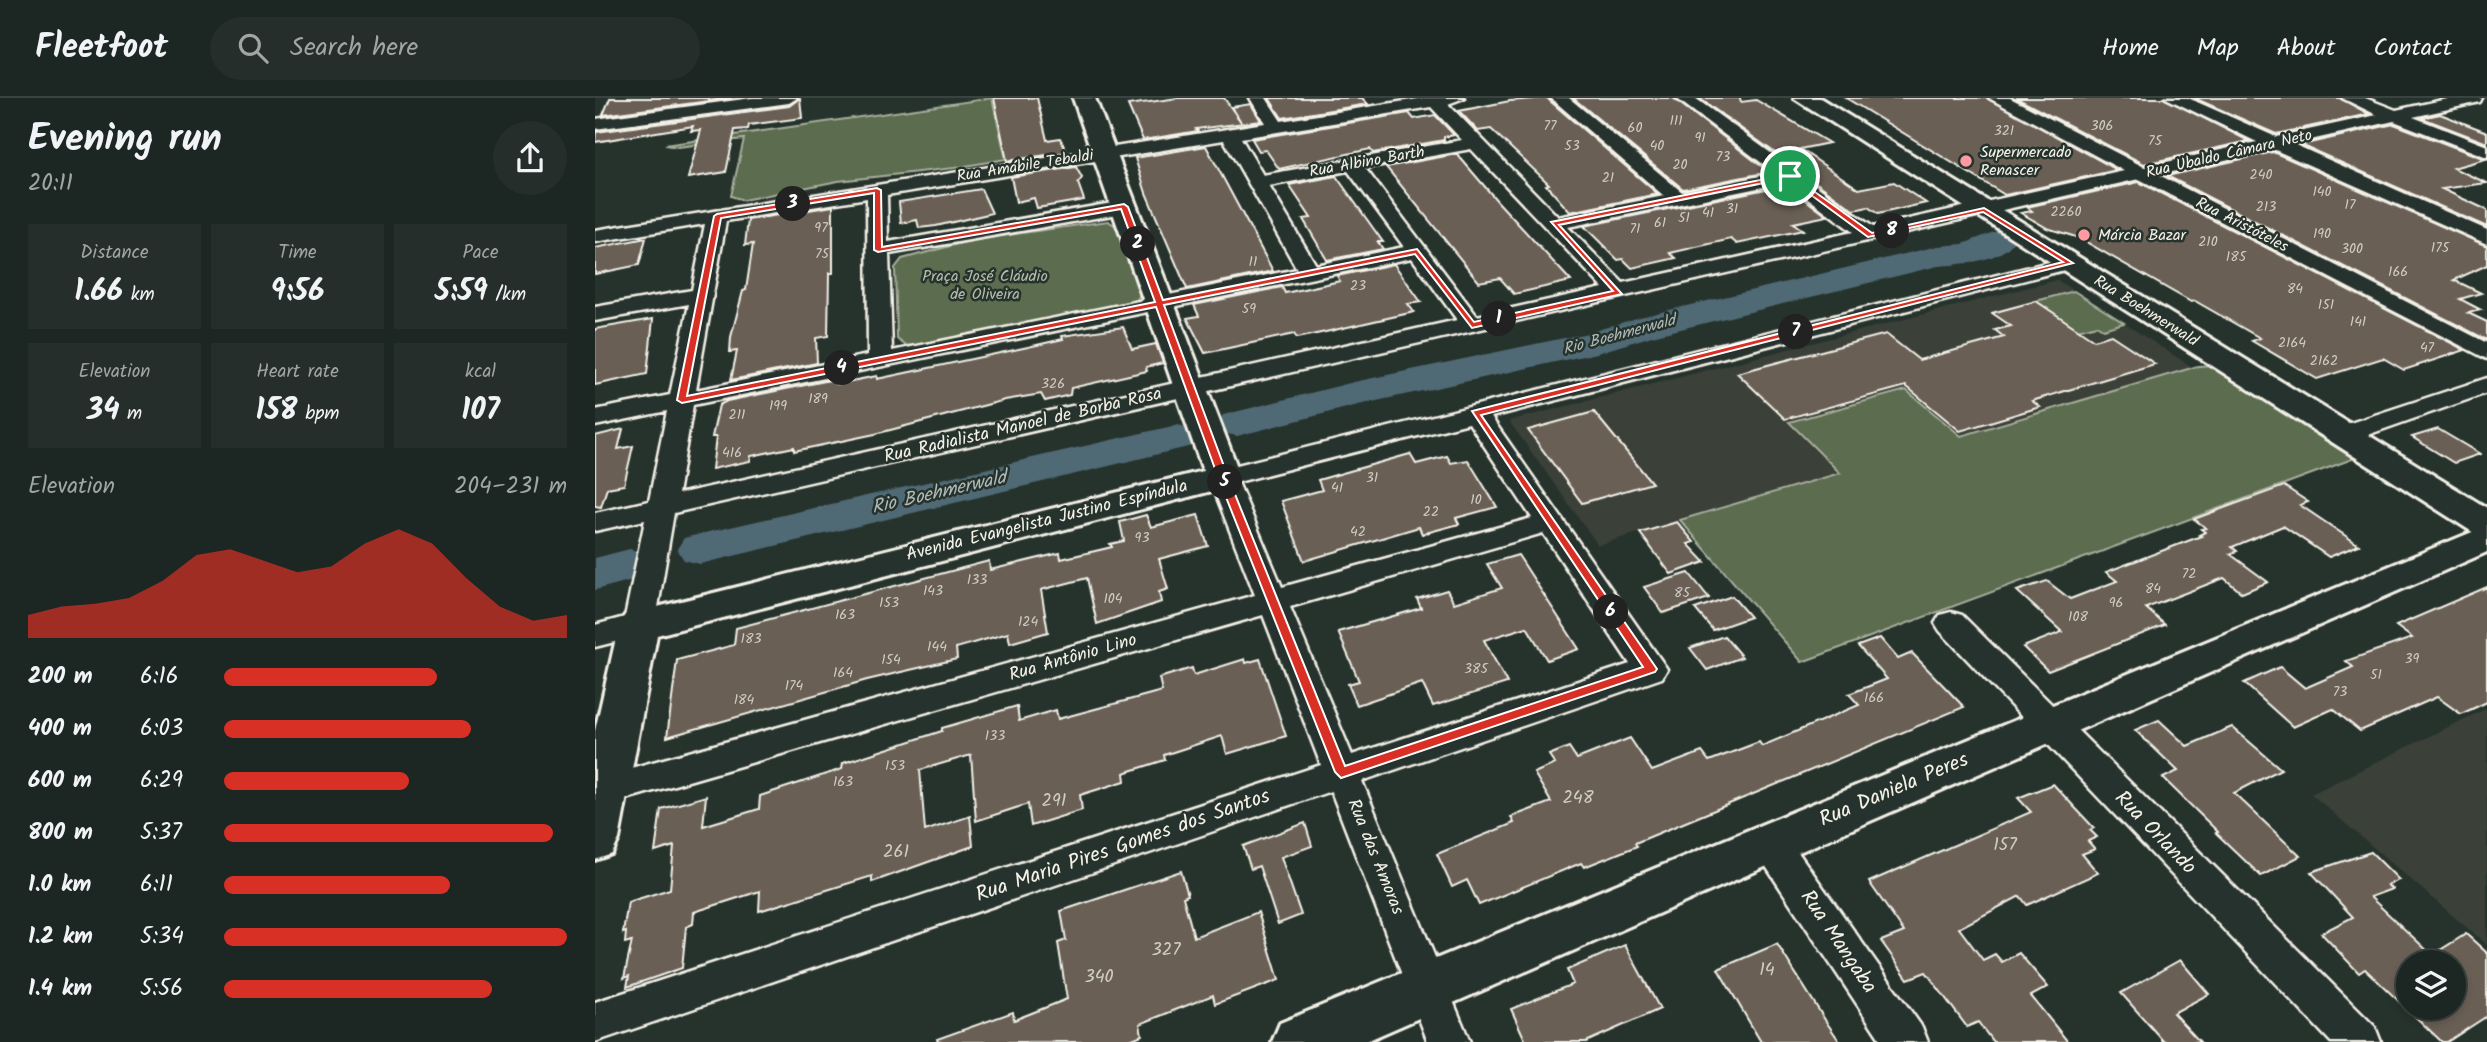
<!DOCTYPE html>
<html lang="en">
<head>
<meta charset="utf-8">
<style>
  body { margin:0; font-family:Kalam,sans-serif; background:#252e2a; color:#f1f3f6; height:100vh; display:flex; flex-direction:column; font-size:26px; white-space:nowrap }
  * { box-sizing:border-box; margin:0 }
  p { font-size:23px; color:#a0a5a5 }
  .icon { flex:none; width:38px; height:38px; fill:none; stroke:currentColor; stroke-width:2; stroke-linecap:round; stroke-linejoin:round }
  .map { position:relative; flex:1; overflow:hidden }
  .drawer { display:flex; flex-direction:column; background:#1c2622; width:595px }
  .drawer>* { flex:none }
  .buttons { position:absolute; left:1801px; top:852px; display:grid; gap:14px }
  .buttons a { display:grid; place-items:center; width:70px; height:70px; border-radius:50%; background:#1c2622; box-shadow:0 4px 10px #0003,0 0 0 2px #3a4340; font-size:35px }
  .pin { position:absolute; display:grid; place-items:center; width:60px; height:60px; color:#fff; margin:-30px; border:4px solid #fff; border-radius:50%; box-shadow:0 2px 7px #0007 }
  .km { position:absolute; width:35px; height:35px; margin:-18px; border-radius:50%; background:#222; color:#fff; font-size:19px; line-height:35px; text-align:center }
  .round { display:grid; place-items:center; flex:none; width:74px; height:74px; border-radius:37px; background:#252e2a }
  .summary { display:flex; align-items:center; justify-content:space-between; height:119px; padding:0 28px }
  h1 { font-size:38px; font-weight:700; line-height:52px }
  .stats { display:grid; grid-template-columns:repeat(3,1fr); gap:10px; height:119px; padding:7px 28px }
  .stats div { display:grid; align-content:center; border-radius:0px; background:#252e2a; text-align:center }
  .stats b { font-size:30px; font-weight:700 }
  .stats small { font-size:19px; font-weight:400 }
  .stats p { font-size:19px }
  .chart { height:196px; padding:14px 28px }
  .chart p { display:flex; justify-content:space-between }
  .chart svg { width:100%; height:126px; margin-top:7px; fill:#d93025; opacity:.7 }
  ul { padding:0 28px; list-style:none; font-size:23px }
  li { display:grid; grid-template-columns:112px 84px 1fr; align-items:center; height:52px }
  li i { height:18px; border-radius:9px; background:#d93025 }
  header { display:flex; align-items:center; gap:42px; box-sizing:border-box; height:98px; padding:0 35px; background:#1c2622; border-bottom:2px solid #3a4340 }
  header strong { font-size:33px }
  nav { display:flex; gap:38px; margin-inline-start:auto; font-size:24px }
  .search { width:490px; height:63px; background:#252e2a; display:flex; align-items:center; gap:18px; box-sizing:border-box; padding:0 24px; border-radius:38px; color:#a0a5a5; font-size:26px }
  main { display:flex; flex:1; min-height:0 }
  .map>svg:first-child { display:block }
  .built { fill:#3a4039 }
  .green { fill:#5b6c4f; stroke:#a8ae9c; stroke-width:2 }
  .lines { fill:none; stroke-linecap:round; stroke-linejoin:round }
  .river { fill:#506a75; fill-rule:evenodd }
  .building { fill:#695e55; stroke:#f4f1e8; stroke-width:2; fill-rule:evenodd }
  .minor-casing { stroke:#f4f1e8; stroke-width:5 }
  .tertiary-casing { stroke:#f4f1e8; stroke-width:6 }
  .secondary-casing { stroke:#f4f1e8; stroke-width:6 }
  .minor { fill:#26332d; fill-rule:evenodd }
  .tertiary { fill:#26332d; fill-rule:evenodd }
  .secondary { fill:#26332d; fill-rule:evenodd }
  .route { fill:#d93025; stroke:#fff; stroke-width:2; fill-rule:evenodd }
  .poi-dot { fill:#ff9aa2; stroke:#26332d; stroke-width:2.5 }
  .labels { text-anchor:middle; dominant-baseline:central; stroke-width:5; stroke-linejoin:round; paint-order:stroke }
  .number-label { font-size:14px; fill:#d1ccc3 }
  .far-poi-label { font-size:16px; fill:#f4f1e8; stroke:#26332d; text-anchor:start }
  .far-street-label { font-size:16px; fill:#f4f1e8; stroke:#26332d }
  .far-park-label { font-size:16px; fill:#b7bcab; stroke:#26332d }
  .far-water-label { font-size:16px; font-style:italic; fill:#b2bbba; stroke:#26332d }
  .street-label { font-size:18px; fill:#f4f1e8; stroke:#26332d }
  .near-number-label { font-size:18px; fill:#d1ccc3 }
  .water-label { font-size:19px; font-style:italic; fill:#b2bbba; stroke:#26332d }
  .near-street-label { font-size:21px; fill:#f4f1e8; stroke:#26332d }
</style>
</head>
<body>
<header>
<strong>Fleetfoot</strong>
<div class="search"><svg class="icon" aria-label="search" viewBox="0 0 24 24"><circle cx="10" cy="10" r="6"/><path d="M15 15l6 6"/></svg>Search here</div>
<nav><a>Home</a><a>Map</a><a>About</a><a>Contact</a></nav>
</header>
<main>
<section class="drawer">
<div class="summary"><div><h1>Evening run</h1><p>20:11</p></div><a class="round"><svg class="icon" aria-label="share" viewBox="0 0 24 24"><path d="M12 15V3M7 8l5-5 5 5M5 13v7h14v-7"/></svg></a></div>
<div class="stats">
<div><p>Distance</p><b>1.66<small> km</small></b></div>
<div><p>Time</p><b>9:56</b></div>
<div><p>Pace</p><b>5:59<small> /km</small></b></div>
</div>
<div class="stats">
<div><p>Elevation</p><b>34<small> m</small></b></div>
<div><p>Heart rate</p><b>158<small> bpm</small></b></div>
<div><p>kcal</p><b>107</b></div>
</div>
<div class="chart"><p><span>Elevation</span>204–231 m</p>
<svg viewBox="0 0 160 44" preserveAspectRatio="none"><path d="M0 44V36L10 33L20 32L30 30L40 24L50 15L60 13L70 17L80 21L90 19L100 11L110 6L120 11L130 23L140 33L150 38L160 36V44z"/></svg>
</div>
<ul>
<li><b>200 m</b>6:16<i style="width:62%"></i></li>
<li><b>400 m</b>6:03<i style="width:72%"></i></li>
<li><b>600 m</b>6:29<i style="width:54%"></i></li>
<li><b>800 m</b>5:37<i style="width:96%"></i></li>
<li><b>1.0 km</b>6:11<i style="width:66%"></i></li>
<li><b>1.2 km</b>5:34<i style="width:100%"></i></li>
<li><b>1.4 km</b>5:56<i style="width:78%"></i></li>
</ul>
</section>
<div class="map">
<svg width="1892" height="944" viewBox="0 0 1892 944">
  <rect width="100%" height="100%" fill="#26332d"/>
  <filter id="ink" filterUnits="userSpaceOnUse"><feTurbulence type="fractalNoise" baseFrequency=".0143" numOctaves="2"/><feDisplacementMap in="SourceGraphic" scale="14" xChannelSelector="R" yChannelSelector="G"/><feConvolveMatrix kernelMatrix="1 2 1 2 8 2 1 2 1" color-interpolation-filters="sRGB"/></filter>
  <g filter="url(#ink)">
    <g class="built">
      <polygon points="1462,182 1597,269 1003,447 914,323"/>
      <polygon points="1892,610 1892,847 1716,696"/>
    </g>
    <g class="green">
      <polygon points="397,0 411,61 359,70 243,83 148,102 136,98 149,41 83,49 70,47"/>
      <polygon points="513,123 521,128 545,196 542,202 533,206 325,248 310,247 302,241 300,170 307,161 378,142"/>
      <polygon points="1479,193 1529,225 1508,231 1501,227 1483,232 1441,203"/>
      <polygon points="1618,267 1756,355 1760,360 1207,564 1085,422 1245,375 1194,324 1311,292 1366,338 1603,268"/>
    </g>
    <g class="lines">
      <g class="river">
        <path d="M1404 132 1416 135 1420 142C1405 164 1367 166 1343 168L1057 238 1002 255 763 307 642 338 628 335 622 326 628 317 759 284 993 235 1045 219 1343 148 1368 146Z"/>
        <polygon points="582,327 597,330 603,339 597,348 105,466 89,462 82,451 89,440 105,436"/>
        <polygon points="35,451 52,456 59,467 52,478 0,492 0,460"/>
      </g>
    </g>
    <g class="building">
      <polygon points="15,0 137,0 8,17"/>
      <polygon points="205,0 207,20 154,27 153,31 140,32 131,74 93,80 106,32 96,33 98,28 0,44 1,34 194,8"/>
      <polygon points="399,0 442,0 452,42 465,40 472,54 412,63"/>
      <polygon points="583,0 629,0 646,24 637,9 656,6 666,23 601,31 603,33 548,42 533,7"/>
      <polygon points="674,0 767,0 773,6 687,20"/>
      <polygon points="953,0 954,2 1063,96 975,114 951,87 954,86 896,31 883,33 864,13 915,3"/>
      <polygon points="978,0 1078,0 1174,74 1088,91"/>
      <polygon points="1104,0 1145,0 1146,4 1161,2 1234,45 1205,51 1264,91 1299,84 1331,105 1283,116 1273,109 1259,112"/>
      <polygon points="1251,0 1392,0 1522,72 1410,97"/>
      <polygon points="1421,0 1569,0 1654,43 1549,66"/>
      <polygon points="1599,0 1745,0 1774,16 1681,36"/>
      <polygon points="814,15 819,21 840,17 859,37 849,39 849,42 778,55 775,51 684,71 671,52 664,53 657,41"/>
      <polygon points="1845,16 1892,34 1892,45 1827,20"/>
      <polygon points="1799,26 1890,61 1858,70 1892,85 1847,91 1892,112 1892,129 1706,47"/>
      <polygon points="611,48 678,173 592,191 551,95 540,60"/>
      <polygon points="1678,54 1892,148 1892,167 1859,182 1886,195 1865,201 1886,212 1873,215 1892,224 1892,242 1572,78"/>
      <polygon points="862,56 903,104 976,183 919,196 905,180 884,184 791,69"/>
      <polygon points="481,69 487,80 483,85 489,102 442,110 439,100 421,104 416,79"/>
      <polygon points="741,78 788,144 783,144 788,151 732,162 708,121 716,120 694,87"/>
      <polygon points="1544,84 1870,252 1809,272 1788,260 1722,281 1657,243 1665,240 1600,203 1596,204 1484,140 1452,130 1426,115 1437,113 1432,109"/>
      <polygon points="1191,87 1232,118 1198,125 1208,132 1142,146 1136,141 1075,155 1081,160 1037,170 1028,161 1023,162 989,128"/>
      <polygon points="386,91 397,115 341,128 324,130 322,122 306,125 304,104"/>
      <polygon points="238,108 238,175 234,175 233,238 221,240 222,265 136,282 142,253 135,254 136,239 148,193 151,192 158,146 150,147 153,122"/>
      <polygon points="51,140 44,167 0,176 0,150"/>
      <polygon points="799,166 826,204 813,206 819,214 726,235 702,240 699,236 610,255 592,220 604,218 599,207 687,189 690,195 745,183 742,178"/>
      <polygon points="1441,203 1499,242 1516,237 1560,266 1437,303 1445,309 1365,333 1311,288 1190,321 1142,275 1291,236 1324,262 1409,239 1400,232 1416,228 1397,215"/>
      <polygon points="58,221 52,276 0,287 0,231"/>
      <polygon points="528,229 537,251 561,246 568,265 551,269 552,273 476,290 475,297 450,303 446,296 410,302 280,336 199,353 199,349 156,358 155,363 117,371 121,339 117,339 124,307 132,303 240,281 241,286 282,278 282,281 433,249 468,241 467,238"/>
      <polygon points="999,314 1057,385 987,405 933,332"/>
      <polygon points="28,331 23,351 38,348 29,387 12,390 6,409 0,408 0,338"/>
      <polygon points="1843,331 1885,356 1859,365 1817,339"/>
      <polygon points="815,356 821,366 852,358 856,365 873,362 902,409 861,420 864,426 827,436 824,429 709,463 686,403 727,392 723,382"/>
      <polygon points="1689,388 1713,404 1705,407 1764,447 1734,459 1688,428 1637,449 1642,453 1635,456 1673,484 1647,495 1629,480 1551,510 1570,527 1453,573 1428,549 1467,534 1422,493 1452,483 1475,501 1522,483 1511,474 1606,438 1604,437 1610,434 1606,431 1611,430 1599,421"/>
      <polygon points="551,417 556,429 603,417 613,448 564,461 573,491 564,494 566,504 502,526 492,480 446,492 453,534 415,545 413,535 361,550 362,561 272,582 72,639 82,562 139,547 141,530 394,463 395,472 465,455 466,461 517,449 515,446 529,443 525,424"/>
      <polygon points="1082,424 1099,444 1093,446 1110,464 1076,476 1045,435"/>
      <polygon points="923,457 984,551 952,562 932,529 889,542 912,585 838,608 827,585 762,607 753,586 764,583 743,534 826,510 822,501 852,492 859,505 907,490 892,466"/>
      <polygon points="1094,475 1114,500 1068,515 1049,489"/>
      <polygon points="1892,489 1892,604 1866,616 1842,599 1765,633 1738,611 1698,629 1649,585 1685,569 1710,590 1758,569 1751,563 1817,540 1801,528"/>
      <polygon points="1137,498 1155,519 1118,532 1100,511"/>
      <polygon points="1129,538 1147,559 1112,572 1095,550"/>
      <polygon points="1285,540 1303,561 1317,555 1369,609 1093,723 1040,745 1042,748 989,769 986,765 884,807 872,782 857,789 842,756 919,725 916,719 956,704 939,675 960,666 954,657 974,649 982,661 1035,640 1057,673 1107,654 1114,663 1164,644 1167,648 1264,607 1254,596 1292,581 1263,548"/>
      <polygon points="650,561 651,565 665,561 691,638 632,656 627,638 569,657 570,662 529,675 530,683 485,697 487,712 436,728 433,706 381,723 376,657 325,672 330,733 375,718 378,748 277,784 277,778 164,813 165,793 99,814 98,826 91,829 87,870 32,889 34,878 29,880 37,843 30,845 31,834 28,835 33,804 75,791 79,748 60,754 66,711 111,698 108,728 164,711 165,698 247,671 248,665 347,633 347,630 422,608 424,623 461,612 463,621 567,593 564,580 597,570 599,577"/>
      <polygon points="1564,622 1592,648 1637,629 1686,671 1639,695 1705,758 1666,778 1621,735 1623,734 1568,680 1583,673 1540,632"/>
      <polygon points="1458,686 1499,730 1495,732 1502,739 1493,743 1500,751 1487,756 1503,775 1432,807 1425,798 1364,830 1388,862 1400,856 1407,864 1424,855 1453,889 1436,898 1473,944 1398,944 1383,924 1372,929 1331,874 1313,881 1286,843 1309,834 1274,784 1436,714 1423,700"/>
      <polygon points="710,725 717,748 686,759 706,817 683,826 664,768 656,771 648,748"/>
      <path d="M1776 754 1804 782 1792 787 1797 791 1775 799 1837 857 1871 836 1892 855V918L1852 944H1847L1770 871 1764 875 1726 835 1758 819 1716 774ZM1813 864H1858V910H1813Z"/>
      <polygon points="586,773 593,797 588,799 599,839 663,814 684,882 620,906 618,897 545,926 547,937 530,944 343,944 342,941 418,914 419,922 472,901 463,845 471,842 466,813"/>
      <polygon points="1182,846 1232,925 1245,944 1166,944 1123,871"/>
      <polygon points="1030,847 1065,911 991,944 931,944 916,911 978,886 972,872"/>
      <polygon points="1585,862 1614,896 1578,915 1605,944 1569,944 1526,895"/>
    </g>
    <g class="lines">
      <defs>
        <g id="minor">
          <polygon points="157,0 202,0 194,5 0,31 0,21"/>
          <path d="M655 0H671L686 23 829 0H869L853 6 963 119 1069 98 956 0H974L1087 94 1180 75 1081 0H1100L1278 129 1529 73 1394 0H1415L1549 69 1662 44 1571 0H1593L1681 39 1782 17 1747 0H1770L1801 12 1857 0H1887L1885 4 1818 19 1892 48V59L1799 23 1698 46 1892 132V146L1678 51 1564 77 1892 245V261L1544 81 79 415 60 527 55 535 0 549V527L30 519 50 422 0 433V415L54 403 72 313 0 328V312L75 297 94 206 0 223V209L97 192 110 126 0 144V132L670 25ZM836 9 867 42 668 77 646 40ZM629 42 702 171 297 253 294 156 529 115 539 109 529 103 293 144 292 97ZM876 51 1008 190 882 218 770 70ZM753 73 809 149 721 167 674 88ZM1192 84 1258 134 1028 185 973 129ZM272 100 273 257 101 292 131 123ZM817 160 862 222 83 396 98 307Z"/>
          <path d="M1474 159 1485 165 1481 169 896 319 1072 571 1067 580 767 683 875 944H833L736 693 0 944V904L726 667 668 517 0 710V680L660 497 614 379 618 373ZM874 325 937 420 687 489 643 384ZM948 435 1035 566 757 657 695 509Z"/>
          <polygon points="1892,280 1892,295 1758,342 1740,342 1736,336 1740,330"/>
          <polygon points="1356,514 1367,517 1780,929 1786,944 1736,944 1345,533 1340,525 1345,517"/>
          <polygon points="1175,728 1188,733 1327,929 1333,944 1287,944 1162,755 1156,744 1162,733"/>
        </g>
        <g id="tertiary">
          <polygon points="478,0 500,0 646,379 640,387 62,537 24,741 17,756 0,762 0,633 24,527 30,517 608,373"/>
          <polygon points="1892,428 1892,454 769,944 677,944 685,925"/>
        </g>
        <polygon id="secondary" points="1199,0 1225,0 1892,410 1892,438 1879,435"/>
      </defs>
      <use href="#minor" class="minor-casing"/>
      <use href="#tertiary" class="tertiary-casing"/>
      <use href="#secondary" class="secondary-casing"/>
      <use href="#minor" class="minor"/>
      <use href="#tertiary" class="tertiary"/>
      <use href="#secondary" class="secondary"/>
    </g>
  </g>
  <path class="route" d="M1195 76 1277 135 1389 110 1478 165 886 317 1062 571 1060 574 746 680 740 674 623 379 561 209 87 305 82 302 119 118 122 116 282 90 286 92 287 149 529 106 533 109 568 202 822 151 879 224 1018 193 956 124ZM1193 80 1273 139 1388 114 1468 164 877 313 1048 569 750 668 633 379 569 207 820 156 877 230 1027 196 964 127ZM279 95V152L283 154 526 111 560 204 92 298 126 120Z"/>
  <g class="poi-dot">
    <circle cx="1371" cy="63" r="7"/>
    <circle cx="1489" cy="137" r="7"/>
  </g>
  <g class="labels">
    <g class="number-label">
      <text x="1081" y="23">111</text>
      <text x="955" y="28">77</text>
      <text x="1507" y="28">306</text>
      <text x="1040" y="30">60</text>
      <text x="1409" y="33">321</text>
      <text x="1105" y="40">91</text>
      <text x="1560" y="43">75</text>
      <text x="977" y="48">53</text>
      <text x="1062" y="48">40</text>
      <text x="1128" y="59">73</text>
      <text x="1085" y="67">20</text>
      <text x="1666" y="77">240</text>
      <text x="1013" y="80">21</text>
      <text x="1727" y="94">140</text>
      <text x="1755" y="107">17</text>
      <text x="1671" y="109">213</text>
      <text x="1137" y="111">31</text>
      <text x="1471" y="114">2260</text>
      <text x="1113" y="115">41</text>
      <text x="1089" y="120">51</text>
      <text x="1065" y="125">61</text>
      <text x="226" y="130">97</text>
      <text x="1040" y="131">71</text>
      <text x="1727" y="136">190</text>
      <text x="1613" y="144">210</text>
      <text x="1845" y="150">175</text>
      <text x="1757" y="151">300</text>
      <text x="227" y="156">75</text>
      <text x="1641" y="159">185</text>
      <text x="658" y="164">11</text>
      <text x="1803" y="174">166</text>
      <text x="763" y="188">23</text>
      <text x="1700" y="191">84</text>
      <text x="1731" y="207">151</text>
      <text x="654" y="211">59</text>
      <text x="1763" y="224">141</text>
      <text x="1697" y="245">2164</text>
      <text x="1832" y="250">47</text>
      <text x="1729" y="263">2162</text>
      <text x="458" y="286">326</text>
      <text x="223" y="301">189</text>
      <text x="183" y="308">199</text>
      <text x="142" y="317">211</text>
      <text x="137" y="355">416</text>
      <text x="777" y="380">31</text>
      <text x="742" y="390">41</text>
      <text x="881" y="402">10</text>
      <text x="836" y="414">22</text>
      <text x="763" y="434">42</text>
      <text x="547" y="440">93</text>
      <text x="1594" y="476">72</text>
      <text x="382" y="482">133</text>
      <text x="1558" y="491">84</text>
      <text x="338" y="493">143</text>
      <text x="1087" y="495">85</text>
      <text x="518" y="501">104</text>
      <text x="294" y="505">153</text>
      <text x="1521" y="505">96</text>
      <text x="250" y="517">163</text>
      <text x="1483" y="519">108</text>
      <text x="433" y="524">124</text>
      <text x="156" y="541">183</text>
      <text x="342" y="549">144</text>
      <text x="1817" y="561">39</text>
      <text x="296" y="562">154</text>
      <text x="881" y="571">385</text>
      <text x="248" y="575">164</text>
      <text x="1781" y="577">51</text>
      <text x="199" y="588">174</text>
      <text x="1745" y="594">73</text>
      <text x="1279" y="600">166</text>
      <text x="149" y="602">184</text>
      <text x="400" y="638">133</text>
      <text x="300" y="668">153</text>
      <text x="248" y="684">163</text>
    </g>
    <g class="far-poi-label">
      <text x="1385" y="54">Supermercado<tspan x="1385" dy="18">Renascer</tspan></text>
      <text x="1503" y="137">Márcia Bazar</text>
    </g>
    <g class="far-street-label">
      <text transform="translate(1634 56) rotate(-13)">Rua Ubaldo Câmara Neto</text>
      <text transform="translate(772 64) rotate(-10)">Rua Albino Barth</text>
      <text transform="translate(430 68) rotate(-9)">Rua Amábile Tebaldi</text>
      <text transform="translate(1647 127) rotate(27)">Rua Aristóteles</text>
      <text transform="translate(1551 213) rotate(32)">Rua Boehmerwald</text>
    </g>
    <g class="far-park-label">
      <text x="390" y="178">Praça José Cláudio<tspan x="390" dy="18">de Oliveira</tspan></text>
    </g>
    <g class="far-water-label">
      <text transform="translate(1024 237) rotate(-15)">Rio Boehmerwald</text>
    </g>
    <g class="street-label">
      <text transform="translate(428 328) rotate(-13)">Rua Radialista Manoel de Borba Rosa</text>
      <text transform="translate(452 423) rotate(-14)">Avenida Evangelista Justino Espíndula</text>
      <text transform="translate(478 560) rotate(-16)">Rua Antônio Lino</text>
      <text transform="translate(780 759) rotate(68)">Rua das Amoras</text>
    </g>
    <g class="near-number-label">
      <text x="983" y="700">248</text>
      <text x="459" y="703">291</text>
      <text x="1410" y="747">157</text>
      <text x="301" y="754">261</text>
      <text x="571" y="852">327</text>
      <text x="1172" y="872">14</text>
      <text x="504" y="879">340</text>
    </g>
    <g class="water-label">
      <text transform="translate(344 395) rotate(-13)">Rio Boehmerwald</text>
    </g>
    <g class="near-street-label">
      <text transform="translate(1299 692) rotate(-23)">Rua Daniela Peres</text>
      <text transform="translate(1560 735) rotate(46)">Rua Orlando</text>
      <text transform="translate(528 748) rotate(-19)">Rua Maria Pires Gomes dos Santos</text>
      <text transform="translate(1243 844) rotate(56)">Rua Mangaba</text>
    </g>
  </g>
</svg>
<div class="buttons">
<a><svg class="icon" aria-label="layers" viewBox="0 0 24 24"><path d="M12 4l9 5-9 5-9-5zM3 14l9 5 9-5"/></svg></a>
</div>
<div class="pin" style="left:1195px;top:78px;background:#1e9e55"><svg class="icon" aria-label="arrive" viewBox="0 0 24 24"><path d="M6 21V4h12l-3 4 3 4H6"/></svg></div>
<b class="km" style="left:904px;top:221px">1</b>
<b class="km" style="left:543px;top:146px">2</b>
<b class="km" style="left:198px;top:106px">3</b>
<b class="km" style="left:247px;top:270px">4</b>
<b class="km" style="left:630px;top:384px">5</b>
<b class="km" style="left:1016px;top:514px">6</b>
<b class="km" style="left:1201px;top:234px">7</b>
<b class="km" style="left:1297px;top:133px">8</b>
</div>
</main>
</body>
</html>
